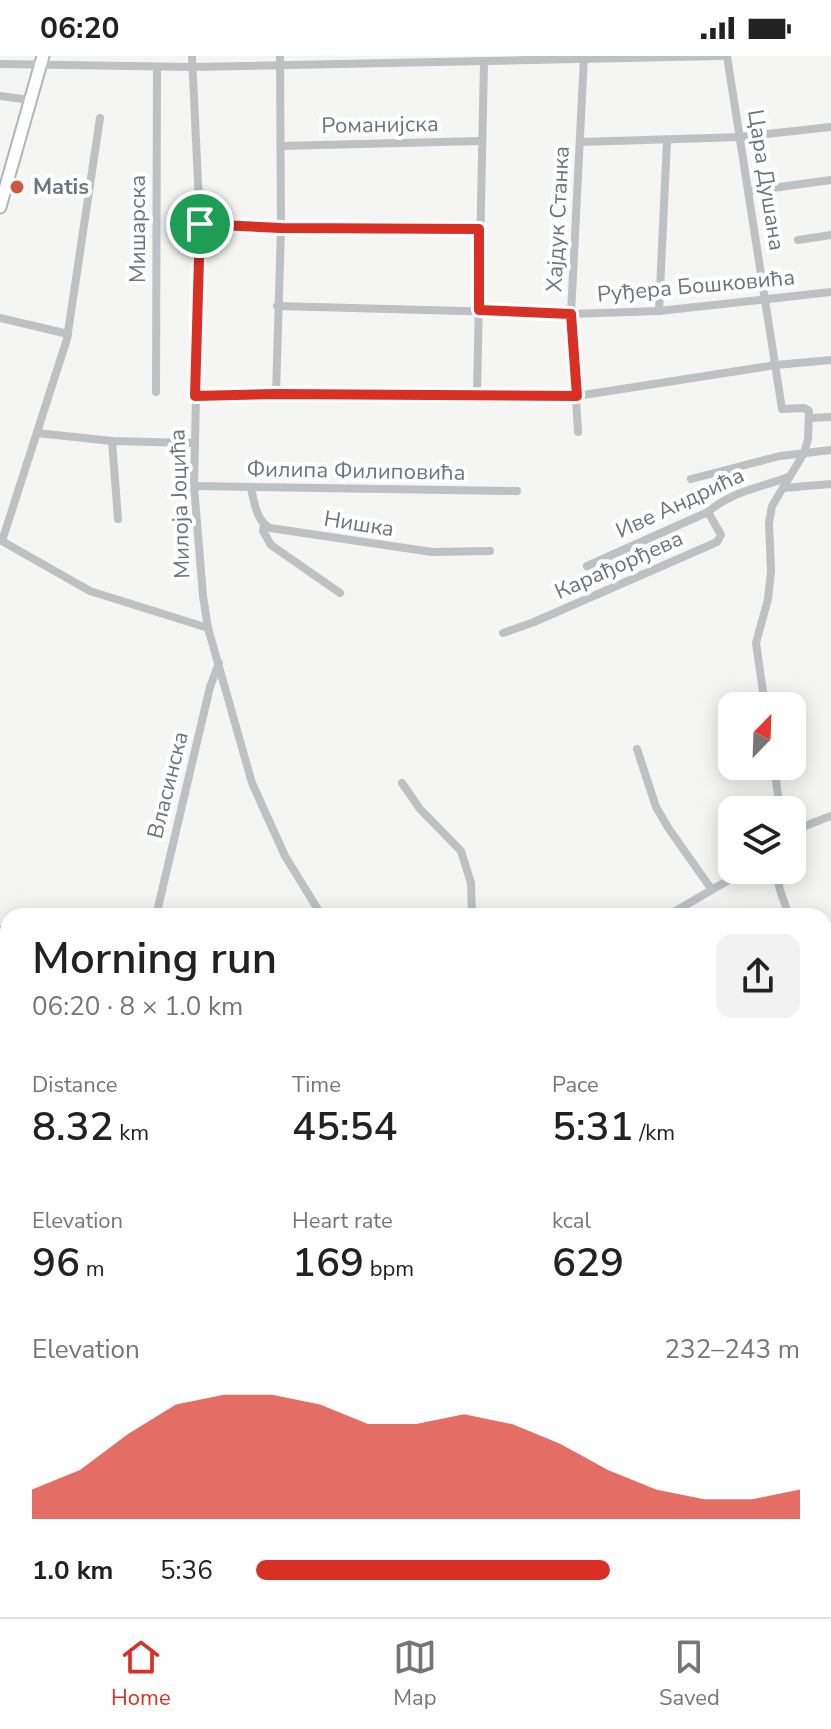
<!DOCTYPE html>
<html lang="en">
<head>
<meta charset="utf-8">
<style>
  body { margin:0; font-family:"Nunito Sans",sans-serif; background:#f2f2f2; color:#222; height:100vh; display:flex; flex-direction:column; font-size:30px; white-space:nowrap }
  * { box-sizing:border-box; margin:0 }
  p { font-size:26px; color:#767676 }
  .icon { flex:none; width:44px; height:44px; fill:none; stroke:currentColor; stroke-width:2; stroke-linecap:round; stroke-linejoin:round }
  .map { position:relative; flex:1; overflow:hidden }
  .side { position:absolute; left:0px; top:852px; width:832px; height:710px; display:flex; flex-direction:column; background:#fff; border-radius:24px 24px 0 0; box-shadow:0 4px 20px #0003 }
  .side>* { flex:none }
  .needle { width:52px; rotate:23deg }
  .buttons { position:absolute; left:718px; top:636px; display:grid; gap:16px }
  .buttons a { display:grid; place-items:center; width:88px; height:88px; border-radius:16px; background:#fff; box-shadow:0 4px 20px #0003; font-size:40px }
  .pin { position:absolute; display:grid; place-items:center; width:68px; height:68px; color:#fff; margin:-34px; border:4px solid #fff; border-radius:50%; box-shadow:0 2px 8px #0007 }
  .round { display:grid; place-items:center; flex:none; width:84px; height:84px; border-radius:16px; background:#f2f2f2 }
  .overview { display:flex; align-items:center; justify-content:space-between; height:136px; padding:0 32px }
  h1 { font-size:44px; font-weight:600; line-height:60px }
  .stats { display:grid; grid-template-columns:repeat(3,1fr); gap:12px; height:136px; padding:8px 32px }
  .stats div { display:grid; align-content:center }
  .stats b { font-size:40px; font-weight:600 }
  .stats small { font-size:22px; font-weight:400 }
  .stats p { font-size:22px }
  .chart { height:224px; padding:16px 32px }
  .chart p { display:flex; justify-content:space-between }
  .chart svg { width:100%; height:144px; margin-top:8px; fill:#d93025; opacity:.7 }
  ul { padding:0 32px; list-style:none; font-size:26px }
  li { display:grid; grid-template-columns:128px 96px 1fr; align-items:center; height:60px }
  li i { height:20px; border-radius:10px; background:#d93025 }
  .status { display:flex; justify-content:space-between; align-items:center; height:56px; padding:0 40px; background:#fff; direction:ltr }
  .status svg { height:22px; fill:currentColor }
  .tab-bar { display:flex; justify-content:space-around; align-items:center; height:112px; border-top:2px solid #e0e0e0; background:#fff; font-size:22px; color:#767676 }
  .tab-bar a { display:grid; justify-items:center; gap:4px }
  .tab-bar .selected { color:#d93025 }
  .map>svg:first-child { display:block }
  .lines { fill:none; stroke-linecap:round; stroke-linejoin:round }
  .secondary-casing { stroke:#b0b5b8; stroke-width:15 }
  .highway-casing { stroke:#b1b4b6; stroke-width:18 }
  .street { stroke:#bdc1c3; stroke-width:8 }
  .secondary { stroke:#fff; stroke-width:11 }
  .highway { stroke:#fff; stroke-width:14 }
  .route-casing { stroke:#fff; stroke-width:16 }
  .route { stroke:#d93025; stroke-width:10 }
  .poi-dot { fill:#cb593d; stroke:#fff; stroke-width:3 }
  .labels { text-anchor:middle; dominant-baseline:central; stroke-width:8; stroke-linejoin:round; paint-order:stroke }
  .street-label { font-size:22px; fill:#68767f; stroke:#fff }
  .poi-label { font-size:22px; font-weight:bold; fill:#68767f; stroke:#fff; text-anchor:start }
</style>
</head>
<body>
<div class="status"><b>06:20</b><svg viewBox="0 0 49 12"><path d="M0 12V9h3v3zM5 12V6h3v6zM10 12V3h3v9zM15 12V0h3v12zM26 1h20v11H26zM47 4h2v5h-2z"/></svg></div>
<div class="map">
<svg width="831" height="1561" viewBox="0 0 831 1561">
  <rect width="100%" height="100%" fill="#f5f5f3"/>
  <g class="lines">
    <defs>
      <polyline id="secondary" points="0,151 43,0"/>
      <g id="highway">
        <polyline points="824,1446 831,1440"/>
        <polyline points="824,1465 831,1458"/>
        <polyline points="717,1561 723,1554"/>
        <polyline points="734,1561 740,1554"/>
      </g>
    </defs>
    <use href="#secondary" class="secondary-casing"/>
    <use href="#highway" class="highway-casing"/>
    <g class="street">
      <polyline points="192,0 200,168 194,430 203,540 208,572 252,727 285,800 322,860"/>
      <polyline points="727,0 782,353 804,352 809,355 808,383 804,397 772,450 769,467 771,515 768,543 756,587 765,650"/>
      <polyline points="0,8 193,11 721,0"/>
      <polyline points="0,40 30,44"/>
      <polyline points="581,86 740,81 831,71"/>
      <polyline points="281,90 481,85"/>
      <polyline points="750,135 831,124"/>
      <polyline points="200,168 281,172 479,173"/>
      <polyline points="798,184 831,179"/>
      <polyline points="277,250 571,258 659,255 831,236"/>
      <polyline points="659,255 667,84"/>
      <polyline points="0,262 68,278"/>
      <polyline points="156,336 157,11"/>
      <polyline points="276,338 281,172 280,0"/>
      <polyline points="477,338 484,6"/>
      <polyline points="195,340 276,338 577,340 776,309 831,304"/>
      <polyline points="809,362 831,361"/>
      <polyline points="578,376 571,258 584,1"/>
      <polyline points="37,377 112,385 194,387"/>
      <polyline points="112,385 118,463"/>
      <polyline points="691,423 780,400 831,394"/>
      <polyline points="194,430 517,435"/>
      <path d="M251 432C254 445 256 465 270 472L432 496 490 495"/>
      <polyline points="783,432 831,428"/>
      <polyline points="264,469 263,475 271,489 340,537"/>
      <polyline points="0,484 90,535 208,572"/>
      <polyline points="2,485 67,283 100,62"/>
      <path d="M587 510 708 456C732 435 760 432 788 421"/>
      <polyline points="503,577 534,566 717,486 721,479 708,456"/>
      <polyline points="637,693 656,751 669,773 712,834"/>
      <polyline points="774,710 780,754"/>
      <polyline points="402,727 420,753 461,795 471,827 472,860"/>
      <polyline points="792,775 831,760"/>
      <polyline points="776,814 780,834 789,860"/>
      <polyline points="156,860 210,631 219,607"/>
      <polyline points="667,860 746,814"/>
      <polyline points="0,873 8,873"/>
      <polyline points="824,1026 831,1042"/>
      <polyline points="824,1157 831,1157"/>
      <polyline points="0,1159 8,1162"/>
      <polyline points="0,1207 8,1180"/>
      <polyline points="0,1285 8,1288"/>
      <polyline points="824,1392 831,1389"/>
      <polyline points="824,1414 831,1421"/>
      <polyline points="323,1561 326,1554"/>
    </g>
    <use href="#secondary" class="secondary"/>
    <use href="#highway" class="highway"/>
  </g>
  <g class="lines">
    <defs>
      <polygon id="route" points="200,168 281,172 479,173 479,254 571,258 577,340 276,338 195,340"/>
    </defs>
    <use href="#route" class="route-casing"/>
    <use href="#route" class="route"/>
  </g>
  <circle class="poi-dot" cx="17" cy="131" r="8"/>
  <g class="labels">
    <g class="street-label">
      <text transform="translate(380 69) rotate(-1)">Романијска</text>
      <text transform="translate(766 124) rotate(81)">Цара Душана</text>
      <text transform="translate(558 163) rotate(-87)">Хајдук Станка</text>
      <text transform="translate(138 173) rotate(-90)">Мишарска</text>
      <text transform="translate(696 230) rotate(-5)">Руђера Бошковића</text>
      <text transform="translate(356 415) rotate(1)">Филипа Филиповића</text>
      <text transform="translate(680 447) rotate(-25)">Иве Андрића</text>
      <text transform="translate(180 448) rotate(-92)">Милоја Јоцића</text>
      <text transform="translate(359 468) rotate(9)">Нишка</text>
      <text transform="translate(619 509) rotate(-24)">Карађорђева</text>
      <text transform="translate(168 729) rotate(-76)">Власинска</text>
    </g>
    <g class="poi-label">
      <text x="33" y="131">Matis</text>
    </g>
  </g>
</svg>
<div class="buttons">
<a><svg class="needle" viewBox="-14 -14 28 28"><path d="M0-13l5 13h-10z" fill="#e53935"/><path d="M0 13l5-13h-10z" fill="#767676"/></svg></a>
<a><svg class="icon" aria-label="layers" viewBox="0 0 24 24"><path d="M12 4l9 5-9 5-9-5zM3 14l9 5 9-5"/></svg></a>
</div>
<div class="pin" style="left:200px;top:168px;background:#1e9e55"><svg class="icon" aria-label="arrive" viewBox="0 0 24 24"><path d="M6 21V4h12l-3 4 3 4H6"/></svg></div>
<section class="side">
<div class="overview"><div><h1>Morning run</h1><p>06:20 · 8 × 1.0 km</p></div><a class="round"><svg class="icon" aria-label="share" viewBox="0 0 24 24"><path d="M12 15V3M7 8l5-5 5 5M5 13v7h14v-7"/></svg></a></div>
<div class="stats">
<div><p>Distance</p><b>8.32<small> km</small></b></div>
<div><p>Time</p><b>45:54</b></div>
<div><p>Pace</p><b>5:31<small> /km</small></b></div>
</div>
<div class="stats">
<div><p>Elevation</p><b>96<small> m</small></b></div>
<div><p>Heart rate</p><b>169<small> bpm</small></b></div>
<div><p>kcal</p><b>629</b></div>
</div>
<div class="chart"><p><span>Elevation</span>232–243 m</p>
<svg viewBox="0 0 160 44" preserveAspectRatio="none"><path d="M0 44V35L10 29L20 18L30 9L40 6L50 6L60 9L70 15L80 15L90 12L100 15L110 21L120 29L130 35L140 38L150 38L160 35V44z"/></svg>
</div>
<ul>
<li><b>1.0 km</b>5:36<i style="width:65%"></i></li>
</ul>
</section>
</div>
<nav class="tab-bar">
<a class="selected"><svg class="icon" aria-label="home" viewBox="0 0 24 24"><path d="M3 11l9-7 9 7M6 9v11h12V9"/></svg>Home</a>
<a><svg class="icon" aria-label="map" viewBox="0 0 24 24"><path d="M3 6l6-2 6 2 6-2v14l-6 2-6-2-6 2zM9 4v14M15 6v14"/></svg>Map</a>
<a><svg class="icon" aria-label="saved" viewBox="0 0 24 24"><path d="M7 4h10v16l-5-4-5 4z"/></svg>Saved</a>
</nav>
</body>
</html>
